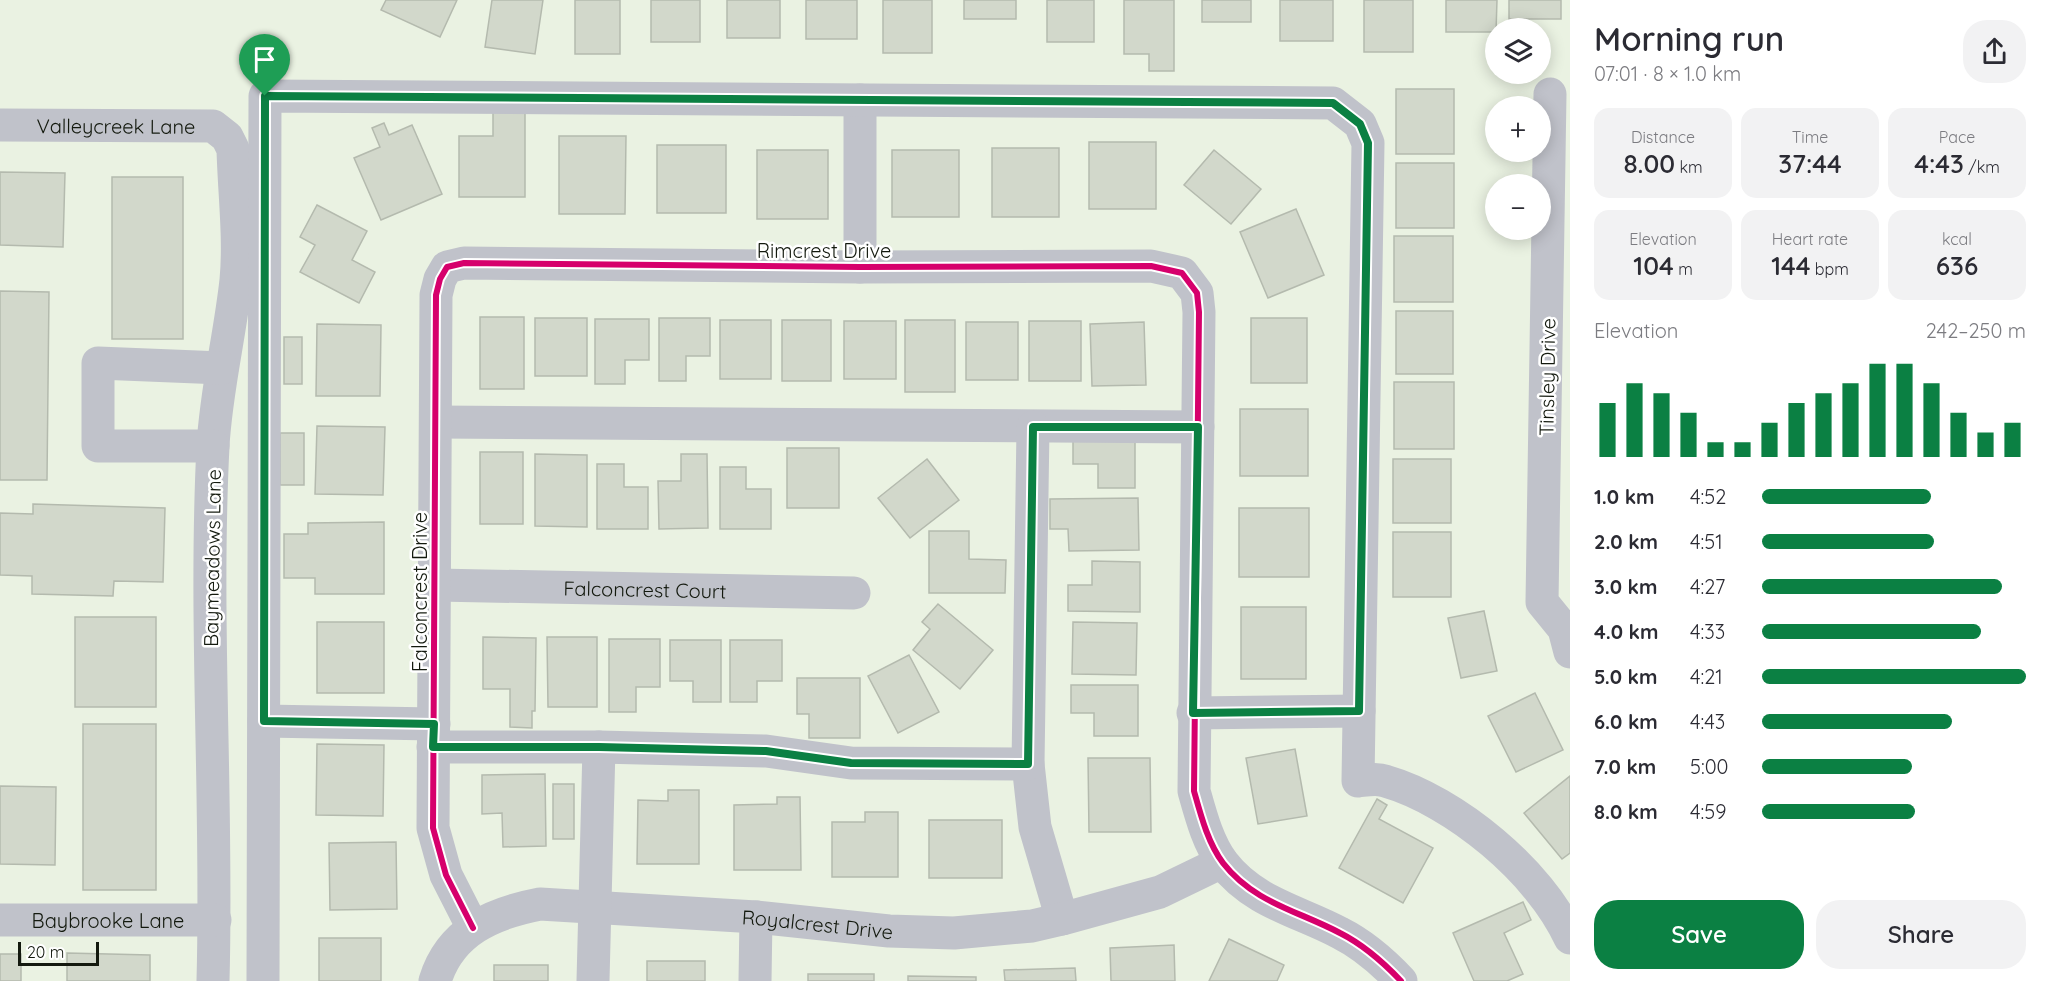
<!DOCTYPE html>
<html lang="en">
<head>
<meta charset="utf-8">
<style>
  body { margin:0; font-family:Quicksand,sans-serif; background:#f2f2f3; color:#2b2b33; height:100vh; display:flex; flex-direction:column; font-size:22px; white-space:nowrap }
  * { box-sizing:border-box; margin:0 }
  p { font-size:20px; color:#7c7c81 }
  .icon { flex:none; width:33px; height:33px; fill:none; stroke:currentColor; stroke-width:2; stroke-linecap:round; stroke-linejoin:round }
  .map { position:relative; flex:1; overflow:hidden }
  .side { display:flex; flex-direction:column; background:#fff; width:480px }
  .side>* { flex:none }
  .fabs { position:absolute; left:1485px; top:18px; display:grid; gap:12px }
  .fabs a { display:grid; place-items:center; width:66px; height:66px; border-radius:50%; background:#fff; box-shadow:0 3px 15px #0003; font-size:30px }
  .scale { position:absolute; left:18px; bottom:15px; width:81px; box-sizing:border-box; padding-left:6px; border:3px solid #13190e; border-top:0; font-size:16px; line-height:21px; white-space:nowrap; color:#13190e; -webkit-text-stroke:4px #fff; paint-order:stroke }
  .pin { position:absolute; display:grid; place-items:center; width:51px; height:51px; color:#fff; margin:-62px -26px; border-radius:50% 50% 50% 0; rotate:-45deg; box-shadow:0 0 6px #0007 }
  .pin .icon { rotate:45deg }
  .round { display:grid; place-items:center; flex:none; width:63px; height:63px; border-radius:24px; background:#f2f2f3 }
  .headline { display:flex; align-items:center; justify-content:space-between; height:102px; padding:0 24px }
  h1 { font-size:33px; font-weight:600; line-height:45px }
  .metrics { display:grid; grid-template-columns:repeat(3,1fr); gap:9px; height:102px; padding:6px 24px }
  .metrics div { display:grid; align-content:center; border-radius:15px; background:#f2f2f3; text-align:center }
  .metrics b { font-size:26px; font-weight:600 }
  .metrics small { font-size:16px; font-weight:400 }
  .metrics p { font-size:16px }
  .chart { height:168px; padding:12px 24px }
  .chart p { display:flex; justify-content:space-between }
  .chart svg { width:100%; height:108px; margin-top:6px; stroke:#0b8043; stroke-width:6 }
  .cta { display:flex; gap:12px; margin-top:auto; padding:12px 24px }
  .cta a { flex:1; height:69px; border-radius:24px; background:#0b8043; color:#fff; font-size:24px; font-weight:600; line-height:69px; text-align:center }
  .cta a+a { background:#f2f2f3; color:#2b2b33 }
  ul { padding:0 24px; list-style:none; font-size:20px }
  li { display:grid; grid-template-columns:96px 72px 1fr; align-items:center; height:45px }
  li i { height:15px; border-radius:8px; background:#0b8043 }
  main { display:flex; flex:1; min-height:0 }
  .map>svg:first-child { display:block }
  .building { fill:#d2d8cb; stroke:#b4baae; stroke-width:1.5 }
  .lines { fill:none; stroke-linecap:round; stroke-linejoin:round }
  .minor { stroke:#c0c2ca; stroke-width:33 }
  .cycleway-casing { stroke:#fff; stroke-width:10 }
  .cycleway { stroke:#d6006c; stroke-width:6 }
  .route-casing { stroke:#fff; stroke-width:12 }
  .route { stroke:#0b8043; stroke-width:8 }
  .labels { text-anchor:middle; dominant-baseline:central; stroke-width:5; stroke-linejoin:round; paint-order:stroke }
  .street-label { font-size:20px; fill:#13190e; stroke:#fff }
</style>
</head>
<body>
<main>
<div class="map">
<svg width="1570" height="981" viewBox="0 0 1570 981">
  <rect width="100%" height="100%" fill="#eaf2e2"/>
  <g class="building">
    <polygon points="386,0 457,0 440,37 381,10"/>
    <polygon points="492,0 543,0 535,54 485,47"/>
    <rect x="575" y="0" width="45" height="54"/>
    <rect x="651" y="0" width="49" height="42"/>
    <rect x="727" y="0" width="53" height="38"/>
    <rect x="806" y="0" width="51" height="39"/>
    <rect x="883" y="0" width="49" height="53"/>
    <rect x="964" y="0" width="52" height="19"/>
    <rect x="1047" y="0" width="47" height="42"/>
    <polygon points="1124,0 1174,0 1174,71 1149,71 1149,54 1124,54"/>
    <rect x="1202" y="0" width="49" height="22"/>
    <rect x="1280" y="0" width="53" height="41"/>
    <rect x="1364" y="0" width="49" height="52"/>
    <polygon points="1446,0 1497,0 1496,32 1446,32"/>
    <rect x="1509" y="0" width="52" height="19"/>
    <rect x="1396" y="89" width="58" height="65"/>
    <polygon points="493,109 525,109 525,197 459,197 459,136 493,136"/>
    <polygon points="384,123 389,135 412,125 442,194 381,220 354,158 380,147 372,128"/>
    <polygon points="559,136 626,136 625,214 559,214"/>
    <rect x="1089" y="142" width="67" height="67"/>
    <rect x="657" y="145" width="69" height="68"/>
    <rect x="992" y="148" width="67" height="69"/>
    <rect x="757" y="150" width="71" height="69"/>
    <rect x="892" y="150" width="67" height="67"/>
    <polygon points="1214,150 1261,189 1231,224 1184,185"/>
    <rect x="1396" y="163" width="58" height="65"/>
    <polygon points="0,172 65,173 63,247 0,245"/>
    <rect x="112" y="177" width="71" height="162"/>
    <polygon points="317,205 367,231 352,260 375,272 359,303 300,272 315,245 300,237"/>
    <polygon points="1296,209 1324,275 1268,298 1240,232"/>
    <rect x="1394" y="236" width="59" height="66"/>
    <polygon points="0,291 49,292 47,480 0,480"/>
    <rect x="1396" y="311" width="57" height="63"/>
    <rect x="480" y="317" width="44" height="72"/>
    <rect x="535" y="318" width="52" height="58"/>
    <polygon points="659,318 710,318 710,356 686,356 686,381 659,381"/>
    <rect x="1251" y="318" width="56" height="65"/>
    <polygon points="595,319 649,319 649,360 625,360 625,384 595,384"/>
    <rect x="720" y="320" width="51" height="59"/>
    <rect x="782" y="320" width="49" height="61"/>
    <rect x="905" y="320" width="50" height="72"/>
    <rect x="844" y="321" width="52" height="58"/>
    <rect x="1029" y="321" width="52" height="60"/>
    <rect x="966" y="322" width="52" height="58"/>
    <polygon points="1144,322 1146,385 1092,386 1090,324"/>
    <polygon points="317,324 381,325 380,396 316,396"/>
    <rect x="284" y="337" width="18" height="47"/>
    <rect x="1394" y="382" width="60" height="67"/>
    <rect x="1240" y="409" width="68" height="67"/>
    <polygon points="317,426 385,427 383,495 315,494"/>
    <rect x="280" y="433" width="24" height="52"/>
    <polygon points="1073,437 1135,437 1135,488 1098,488 1098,464 1073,464"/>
    <rect x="787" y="448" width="52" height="60"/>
    <rect x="480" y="452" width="43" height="72"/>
    <polygon points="535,454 587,455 587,527 535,526"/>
    <polygon points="681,454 707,454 708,528 659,529 658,481 681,481"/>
    <polygon points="927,459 959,500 910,538 878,498"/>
    <rect x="1393" y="459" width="58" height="64"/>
    <polygon points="597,464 624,464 624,487 648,487 648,529 597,529"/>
    <polygon points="720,467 746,467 746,489 771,489 771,529 720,529"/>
    <polygon points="1138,498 1139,550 1069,551 1068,529 1050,529 1050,499"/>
    <polygon points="33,504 165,508 163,582 114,581 113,596 32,594 32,576 0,575 0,513 33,514"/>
    <rect x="1239" y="508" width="70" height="69"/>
    <polygon points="384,522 384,594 315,594 315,578 284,578 284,534 308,534 308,523"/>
    <polygon points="929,531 969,531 969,559 1006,560 1005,593 929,593"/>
    <rect x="1393" y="532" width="58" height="65"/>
    <polygon points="1092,561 1140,562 1140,612 1068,611 1068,585 1092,585"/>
    <polygon points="938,604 993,650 960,689 913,650 930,629 922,622"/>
    <rect x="1241" y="607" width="65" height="72"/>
    <polygon points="1484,611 1497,671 1461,678 1448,618"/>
    <rect x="75" y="617" width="81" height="90"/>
    <rect x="317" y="622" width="67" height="71"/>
    <polygon points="1073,622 1137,623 1136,675 1072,674"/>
    <polygon points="483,637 536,638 535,711 532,711 532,728 510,727 510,689 483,689"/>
    <polygon points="547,637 597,637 597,707 548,707"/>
    <polygon points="609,639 660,639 660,687 636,687 636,712 609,712"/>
    <polygon points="670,640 721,640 721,702 693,702 693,681 670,681"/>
    <polygon points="730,640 782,640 782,681 757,681 757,702 730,702"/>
    <polygon points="909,655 939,712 898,733 868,676"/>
    <polygon points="797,678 860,678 860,738 809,738 809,714 797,714"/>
    <polygon points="1071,685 1138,685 1138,736 1094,736 1094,713 1071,713"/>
    <polygon points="1535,693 1563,750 1516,772 1488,716"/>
    <rect x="83" y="724" width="73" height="166"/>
    <polygon points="317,744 384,745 383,816 316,815"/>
    <polygon points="1295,749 1307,816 1258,824 1246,758"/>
    <polygon points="1088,758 1150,758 1151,832 1089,832"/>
    <polygon points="545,774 546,846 503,847 502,813 482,814 482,775"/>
    <polygon points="1570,776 1570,853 1562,859 1524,813"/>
    <rect x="553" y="784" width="21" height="55"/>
    <polygon points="0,786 56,787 55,865 0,864"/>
    <polygon points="668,790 699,790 699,864 637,864 638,800 668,801"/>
    <polygon points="777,797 800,797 801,870 734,870 734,805 777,804"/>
    <polygon points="1377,799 1387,805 1379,819 1433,848 1403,903 1339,868"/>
    <polygon points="865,812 898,812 898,877 832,877 832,822 865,822"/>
    <rect x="929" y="820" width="73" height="58"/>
    <polygon points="396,842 397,909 330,910 329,843"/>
    <polygon points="1523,902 1531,920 1504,933 1523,974 1507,981 1474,981 1453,933"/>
    <rect x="319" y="938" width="62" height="43"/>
    <polygon points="1229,939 1284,965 1277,981 1209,981"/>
    <polygon points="1174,945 1175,981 1111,981 1110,948"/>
    <polygon points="67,953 150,955 150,981 67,981"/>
    <rect x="0" y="954" width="21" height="27"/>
    <rect x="647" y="961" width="58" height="20"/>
    <rect x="494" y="965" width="54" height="16"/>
    <polygon points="1075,968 1076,981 1005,981 1004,970"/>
    <rect x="808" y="974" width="66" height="7"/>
    <polygon points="908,976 976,977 976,981 908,981"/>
  </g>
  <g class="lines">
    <g class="minor">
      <polyline points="1550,94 1542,602 1564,629 1570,652"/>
      <polyline points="860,100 860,267"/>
      <path id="s1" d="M0 125 213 126 227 137 233 149C234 191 240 239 236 280 230 336 216 390 213 446 204 624 218 803 213 981"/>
      <polyline points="436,422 1198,427"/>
      <polyline points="1033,427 1028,764 1035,827 1062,919"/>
      <polyline points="213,446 98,446 98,363 222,368"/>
      <path id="s2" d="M437 585 854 593"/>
      <polyline points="1193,713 1359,711"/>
      <polyline points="264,721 434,724"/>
      <polyline points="433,747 599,747 766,751 851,763 1028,764"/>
      <path id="s3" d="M0 920H215"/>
      <path d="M473 928 446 875 433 828 436 295 440 279 447 267 464 263 860 267 1151 266 1182 273 1197 293 1199 312 1194 791C1201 816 1208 843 1223 863 1254 903 1299 911 1340 933 1364 945 1383 962 1401 981"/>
      <path d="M263 981 265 96 1333 103 1360 124 1368 143 1358 781C1367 780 1377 778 1385 781 1455 801 1540 872 1570 938"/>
      <path id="s4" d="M435 981C450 931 493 913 540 904L756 917 889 931 954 933 1032 926 1062 919 1160 892 1222 862"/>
      <polyline points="593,981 599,747"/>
      <polyline points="755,981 756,917"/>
    </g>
    <defs>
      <path id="cycleway" d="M473 928 446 875 433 828 436 295 440 279 447 267 464 263 860 267 1151 266 1182 273 1197 293 1199 312 1194 791C1201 816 1208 843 1223 863 1254 903 1299 911 1340 933 1364 945 1383 962 1401 981"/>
    </defs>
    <use href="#cycleway" class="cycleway-casing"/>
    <use href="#cycleway" class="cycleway"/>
  </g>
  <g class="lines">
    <defs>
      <polygon id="route" points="265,96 1333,103 1360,124 1368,143 1359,711 1193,713 1198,427 1033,427 1028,764 851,763 766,751 599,747 433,747 434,724 264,721"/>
    </defs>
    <use href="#route" class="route-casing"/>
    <use href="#route" class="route"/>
  </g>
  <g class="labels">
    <g class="street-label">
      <text stroke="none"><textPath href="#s1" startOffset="116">Valleycreek Lane</textPath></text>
      <text x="824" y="250">Rimcrest Drive</text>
      <text transform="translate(1547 377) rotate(-89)">Tinsley Drive</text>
      <text transform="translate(212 558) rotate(-89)">Baymeadows Lane</text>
      <text stroke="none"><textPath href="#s2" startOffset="208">Falconcrest Court</textPath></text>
      <text transform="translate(419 592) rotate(-90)">Falconcrest Drive</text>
      <text stroke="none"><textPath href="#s3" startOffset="108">Baybrooke Lane</textPath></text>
      <text stroke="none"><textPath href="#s4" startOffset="416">Royalcrest Drive</textPath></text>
    </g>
  </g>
</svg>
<div class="fabs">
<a><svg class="icon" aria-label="layers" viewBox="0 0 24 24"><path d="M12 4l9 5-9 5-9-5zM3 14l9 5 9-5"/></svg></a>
<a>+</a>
<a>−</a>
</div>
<div class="scale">20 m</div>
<div class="pin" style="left:265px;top:96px;background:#1e9e55"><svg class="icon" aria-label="arrive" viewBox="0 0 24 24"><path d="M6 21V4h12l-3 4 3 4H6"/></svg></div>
</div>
<section class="side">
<div class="headline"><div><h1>Morning run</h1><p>07:01 · 8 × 1.0 km</p></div><a class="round"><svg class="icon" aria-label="share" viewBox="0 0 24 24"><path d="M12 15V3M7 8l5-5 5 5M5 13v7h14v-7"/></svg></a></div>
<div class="metrics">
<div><p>Distance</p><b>8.00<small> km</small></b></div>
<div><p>Time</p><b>37:44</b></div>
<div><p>Pace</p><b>4:43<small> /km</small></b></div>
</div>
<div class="metrics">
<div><p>Elevation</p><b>104<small> m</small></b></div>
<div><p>Heart rate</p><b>144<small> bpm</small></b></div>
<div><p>kcal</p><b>636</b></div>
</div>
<div class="chart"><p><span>Elevation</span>242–250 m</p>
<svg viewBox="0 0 160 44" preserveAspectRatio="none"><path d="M5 44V22M15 44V14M25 44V18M35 44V26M45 44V38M55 44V38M65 44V30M75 44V22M85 44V18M95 44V14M105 44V6M115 44V6M125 44V14M135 44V26M145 44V34M155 44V30"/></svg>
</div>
<ul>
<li><b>1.0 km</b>4:52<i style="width:64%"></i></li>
<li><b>2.0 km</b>4:51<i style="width:65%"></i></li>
<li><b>3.0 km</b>4:27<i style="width:91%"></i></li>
<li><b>4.0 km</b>4:33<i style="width:83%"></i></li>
<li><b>5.0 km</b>4:21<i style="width:100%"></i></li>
<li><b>6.0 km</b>4:43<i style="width:72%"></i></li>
<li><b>7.0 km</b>5:00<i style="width:57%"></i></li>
<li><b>8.0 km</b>4:59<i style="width:58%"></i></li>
</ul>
<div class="cta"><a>Save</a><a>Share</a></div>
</section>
</main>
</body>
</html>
